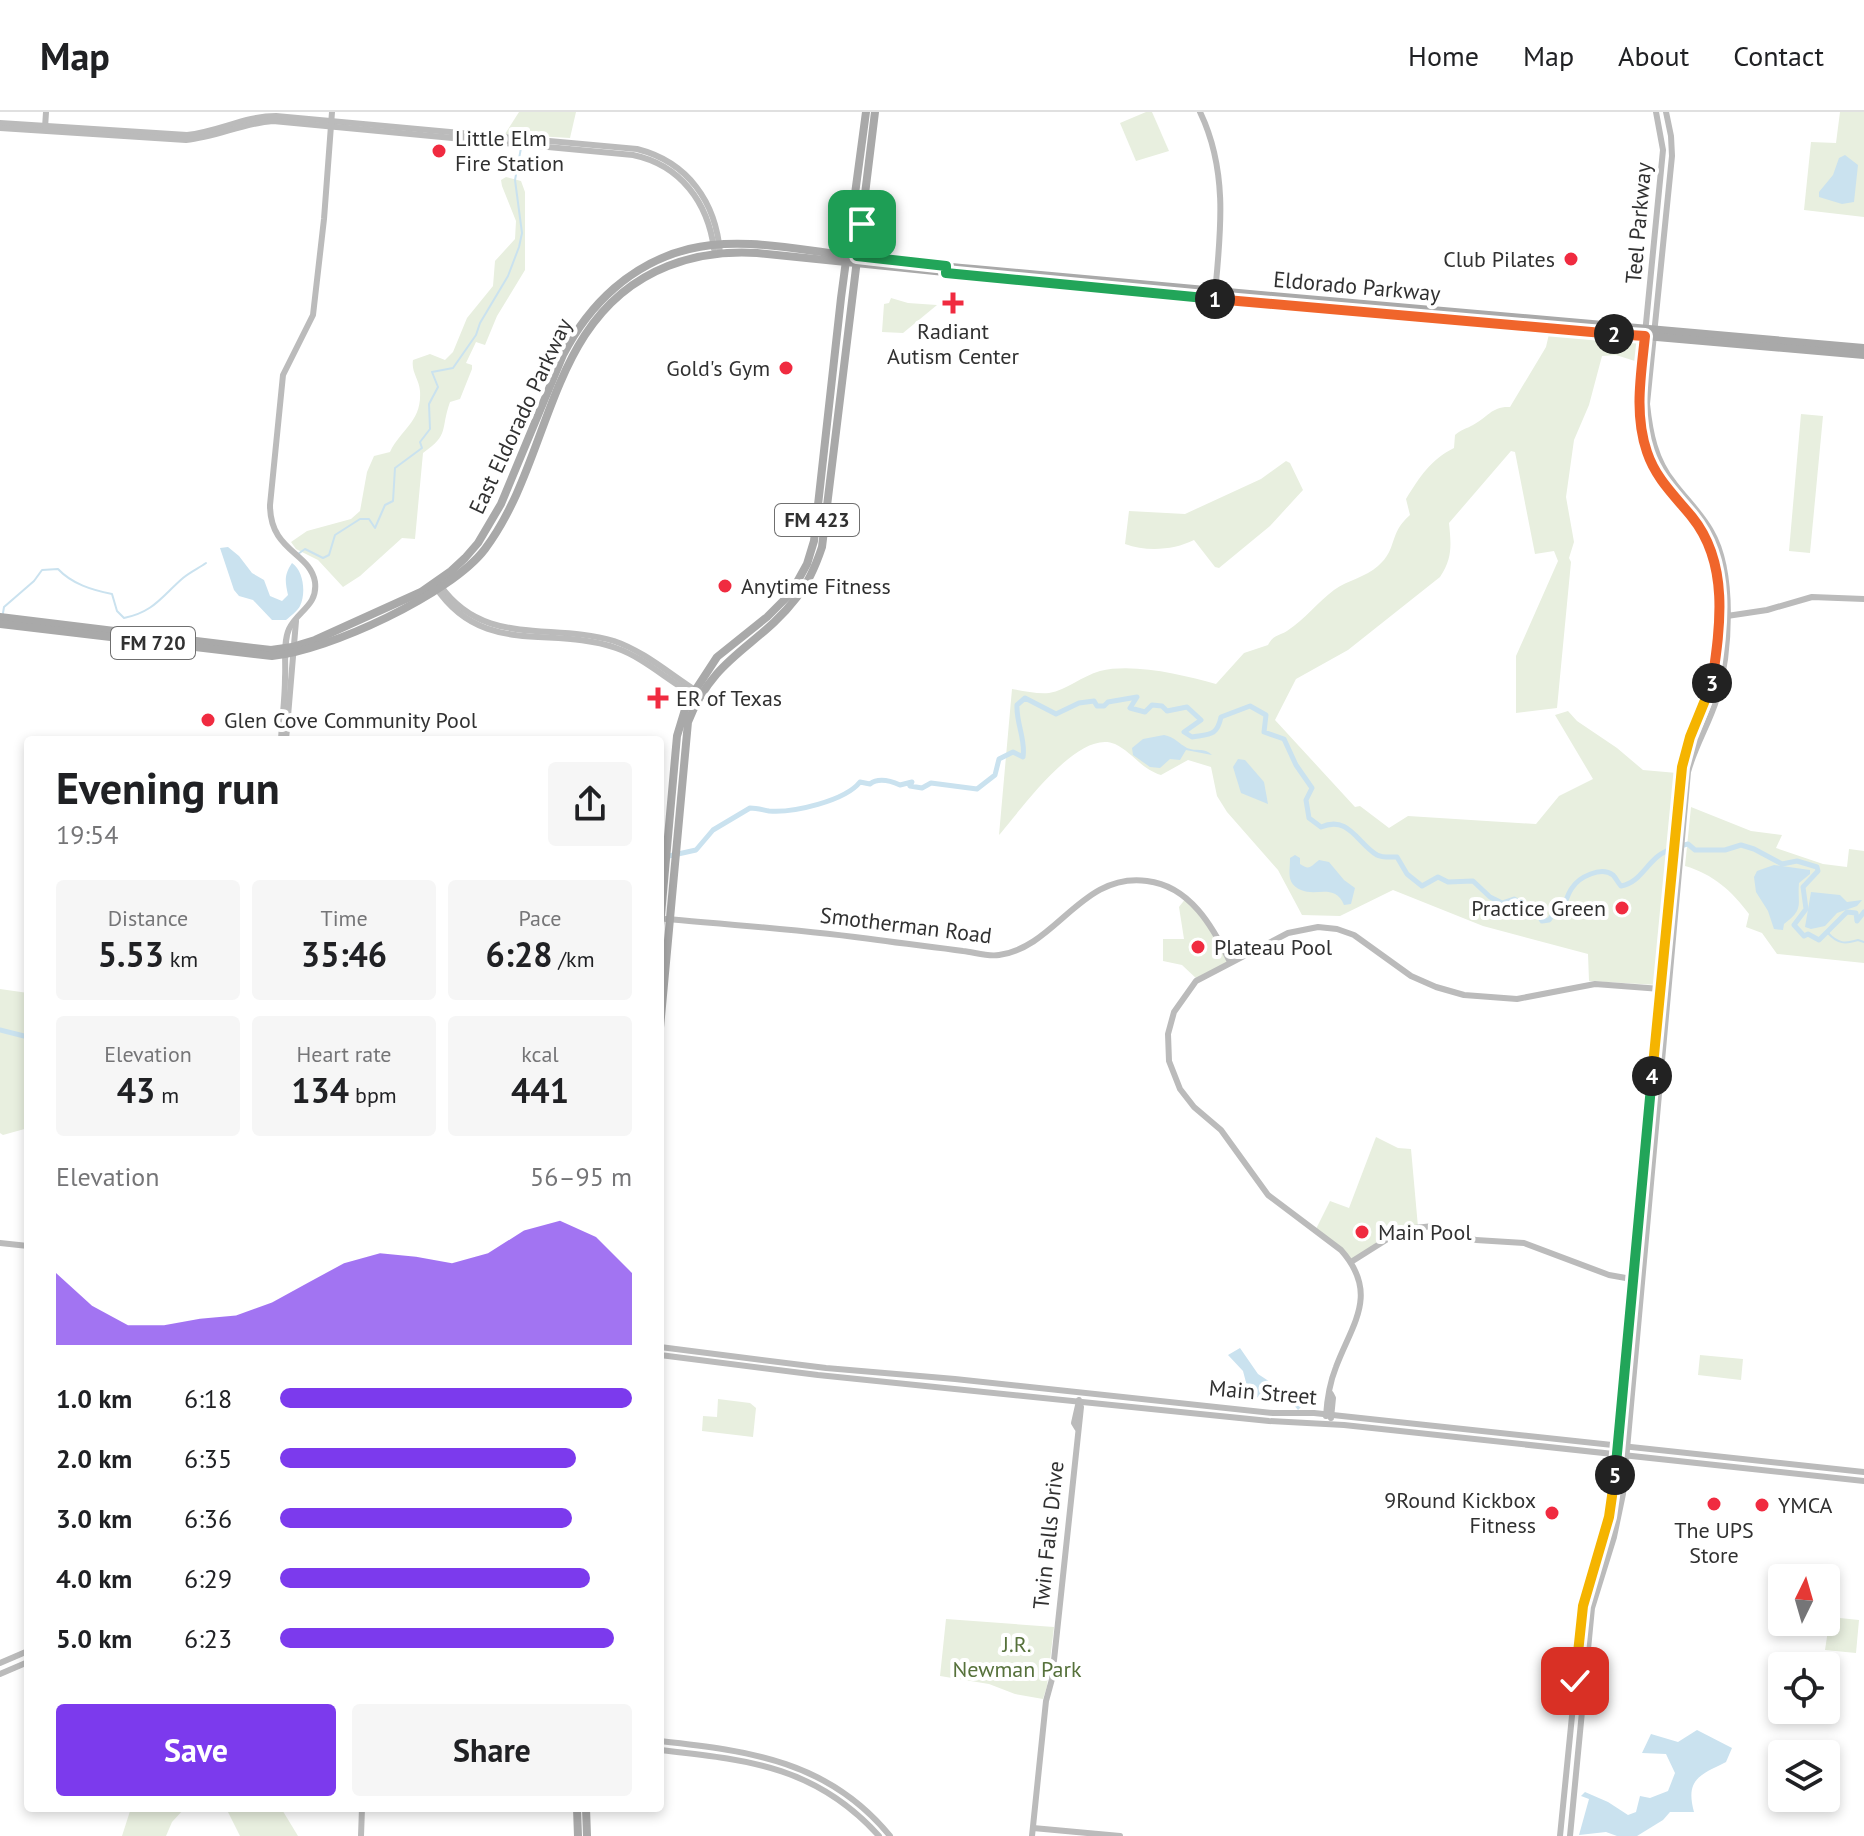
<!DOCTYPE html>
<html lang="en">
<head>
<meta charset="utf-8">
<style>
  body { margin:0; font-family:"PT Sans",sans-serif; background:#f6f6f6; color:#202124; height:100vh; display:flex; flex-direction:column; font-size:30px; white-space:nowrap }
  * { box-sizing:border-box; margin:0 }
  p { font-size:26px; color:#757577 }
  .icon { flex:none; width:44px; height:44px; fill:none; stroke:currentColor; stroke-width:2; stroke-linecap:round; stroke-linejoin:round }
  .map { position:relative; flex:1; overflow:hidden }
  .side { position:absolute; left:24px; top:624px; width:640px; height:1076px; display:flex; flex-direction:column; background:#fff; border-radius:8px; box-shadow:0 4px 12px #0003 }
  .side>* { flex:none }
  .needle { width:52px; rotate:5deg }
  .tools { position:absolute; left:1768px; top:1452px; display:grid; gap:16px }
  .tools a { display:grid; place-items:center; width:72px; height:72px; border-radius:8px; background:#fff; box-shadow:0 4px 12px #0003; font-size:40px }
  .pin { position:absolute; display:grid; place-items:center; width:68px; height:68px; color:#fff; margin:-34px; border-radius:16px; box-shadow:0 4px 12px #0006 }
  .km { position:absolute; width:40px; height:40px; margin:-20px; border-radius:50%; background:#222; color:#fff; font-size:22px; line-height:40px; text-align:center }
  .round { display:grid; place-items:center; flex:none; width:84px; height:84px; border-radius:8px; background:#f6f6f6 }
  .summary { display:flex; align-items:center; justify-content:space-between; height:136px; padding:0 32px }
  h1 { font-size:44px; font-weight:700; line-height:60px }
  .figures { display:grid; grid-template-columns:repeat(3,1fr); gap:12px; height:136px; padding:8px 32px }
  .figures div { display:grid; align-content:center; border-radius:8px; background:#f6f6f6; text-align:center }
  .figures b { font-size:34px; font-weight:700 }
  .figures small { font-size:22px; font-weight:400 }
  .figures p { font-size:22px }
  .chart { height:224px; padding:16px 32px }
  .chart p { display:flex; justify-content:space-between }
  .chart svg { width:100%; height:144px; margin-top:8px; fill:#7c3aed; opacity:.7 }
  .cta { display:flex; gap:16px; margin-top:auto; padding:16px 32px }
  .cta a { flex:1; height:92px; border-radius:8px; background:#7c3aed; color:#fff; font-size:32px; font-weight:700; line-height:92px; text-align:center }
  .cta a+a { background:#f6f6f6; color:#202124 }
  ul { padding:0 32px; list-style:none; font-size:26px }
  li { display:grid; grid-template-columns:128px 96px 1fr; align-items:center; height:60px }
  li i { height:20px; border-radius:10px; background:#7c3aed }
  header { display:flex; align-items:center; gap:48px; box-sizing:border-box; height:112px; padding:0 40px; background:#fff; border-bottom:2px solid #e0e0e0 }
  header strong { font-size:38px }
  nav { display:flex; gap:44px; margin-inline-start:auto; font-size:28px }
  .map>svg:first-child { display:block }
  .green { fill:#e8efdf }
  .water { fill:#cae2ef }
  .lines { fill:none; stroke-linecap:round; stroke-linejoin:round }
  .stream { stroke:#cae2ef; stroke-width:2 }
  .river { stroke:#cae2ef; stroke-width:5 }
  .secondary { stroke:#bbb; stroke-width:6 }
  .primary { stroke:#a9a9a9; stroke-width:8 }
  .split-1-casing { stroke:#fff; stroke-width:16 }
  .split-2-casing { stroke:#fff; stroke-width:16 }
  .split-3-casing { stroke:#fff; stroke-width:16 }
  .split-4-casing { stroke:#fff; stroke-width:16 }
  .split-5-casing { stroke:#fff; stroke-width:16 }
  .split-6-casing { stroke:#fff; stroke-width:16 }
  .split-1 { stroke:#22a559; stroke-width:10 }
  .split-2 { stroke:#f0652b; stroke-width:10 }
  .split-3 { stroke:#f0652b; stroke-width:10 }
  .split-4 { stroke:#f5b400; stroke-width:10 }
  .split-5 { stroke:#22a559; stroke-width:10 }
  .split-6 { stroke:#f5b400; stroke-width:10 }
  .poi-dot { fill:#f02b40; stroke:#fff; stroke-width:3 }
  .labels { text-anchor:middle; dominant-baseline:central; stroke-width:8; stroke-linejoin:round; paint-order:stroke }
  .shield { fill:#fff; stroke:#6f6f6f; stroke-width:2 }
  .shield-label { font-size:20px; font-weight:bold; fill:#313131 }
  .poi-label { font-size:22px; fill:#313131; stroke:#fff; text-anchor:start }
  .street-label { font-size:22px; fill:#313131; stroke:#fff }
  .park-label { font-size:22px; fill:#56713b; stroke:#fff }
</style>
</head>
<body>
<header>
<strong>Map</strong>
<nav><a>Home</a><a>Map</a><a>About</a><a>Contact</a></nav>
</header>
<div class="map">
<svg width="1864" height="1724" viewBox="0 0 1864 1724">
  <rect width="100%" height="100%" fill="#fff"/>
  <g class="green">
    <polygon points="519,0 576,0 570,26 505,22"/>
    <polygon points="1146,0 1152,0 1169,39 1136,49 1120,11"/>
    <polygon points="1840,0 1864,0 1864,105 1804,98 1811,30 1836,31"/>
    <path d="M506 65 521 69 525 80V158L497 204 485 233 476 230 466 251 472 253V257L460 287 450 290C440 318 450 322 423 341L415 427 402 426 360 464 343 475 318 448 296 437 291 430 307 419 351 407 360 399 367 360 374 344 390 340C401 317 422 310 420 279 419 267 411 260 413 248L430 242 445 248 453 240 467 206 493 174 495 149 515 127 516 109 502 74 501 68Z"/>
    <polygon points="891,186 908,191 937,193 903,221 882,220 884,192 889,191"/>
    <path d="M1555 221 1640 230 1638 250 1616 243 1602 244 1589 293 1574 328 1566 385 1574 430 1569 446 1571 450 1557 596 1516 601V544L1558 449 1554 439 1535 442 1515 340 1511 339 1449 411C1451 432 1453 446 1440 465L1348 538 1296 567 1275 608 1355 695 1360 694 1389 716 1408 704 1536 712 1559 684 1593 667 1555 603 1568 599 1577 609 1617 636 1643 658 1677 661 1658 873 1589 869 1588 842 1483 814 1393 778 1340 804 1302 803 1278 758 1227 700 1217 684 1211 655 1188 648 1161 663C1141 657 1132 640 1115 632 1078 616 1021 698 999 723L1012 577C1023 579 1037 582 1049 581 1067 578 1082 564 1100 559 1134 551 1183 563 1216 572L1244 541 1268 533C1273 523 1279 524 1287 519 1305 507 1318 490 1334 478 1348 468 1366 465 1378 454 1398 437 1388 422 1410 403L1406 387C1419 366 1431 347 1454 336L1455 323C1462 317 1466 317 1473 313 1488 305 1492 294 1510 295L1546 235 1549 222Z"/>
    <polygon points="1801,302 1823,304 1810,441 1789,439"/>
    <path d="M1286 349 1290 351 1303 378 1270 414 1219 456 1215 455 1194 428C1174 438 1147 440 1125 432L1129 399 1185 402 1261 367Z"/>
    <path d="M1691 695 1751 719 1782 723 1776 736 1823 752 1847 755 1849 737 1864 739V851L1777 842 1762 821 1746 815 1749 802C1732 779 1713 762 1685 754Z"/>
    <polygon points="1186,786 1200,800 1230,850 1198,868 1182,853 1163,849 1163,827 1184,827 1179,795"/>
    <polygon points="0,877 28,881 28,1016 3,1023 0,1021"/>
    <polygon points="1376,1025 1398,1036 1411,1037 1418,1115 1406,1118 1351,1150 1315,1119 1330,1089 1349,1096"/>
    <polygon points="1700,1243 1743,1247 1741,1268 1698,1263"/>
    <polygon points="718,1287 750,1291 756,1296 753,1325 702,1319 703,1304 717,1305"/>
    <polygon points="1830,1505 1859,1508 1856,1541 1825,1538"/>
    <polygon points="946,1507 1054,1515 1047,1574 1043,1587 1015,1582 989,1572 940,1564"/>
    <polygon points="131,1696 181,1696 183,1698 172,1710 166,1724 122,1724"/>
    <polygon points="226,1696 281,1696 298,1724 240,1724"/>
  </g>
  <g class="water">
    <polygon points="1845,43 1858,53 1854,90 1842,92 1819,85 1819,80 1833,63 1839,46"/>
    <path d="M228 435 239 444 252 461 264 468 270 484 282 489 288 483C285 469 284 463 292 451 304 459 306 482 300 494 298 498 290 505 286 508H272L253 488 239 484 234 478 220 436Z"/>
    <path d="M1164 623C1175 625 1178 631 1187 636 1196 640 1204 635 1212 643L1186 638 1180 648 1170 647 1160 656 1150 655 1133 643 1132 636 1143 627Z"/>
    <polygon points="1238,647 1245,648 1264,670 1268,692 1241,681 1233,655"/>
    <path d="M1295 743 1300 746V752C1310 759 1311 754 1319 748L1329 750 1344 768 1355 776 1351 792 1344 793C1335 771 1316 785 1301 778 1286 771 1290 761 1290 746Z"/>
    <path d="M1774 753 1810 758V762L1799 771C1797 792 1805 797 1784 812L1783 818 1774 817 1768 799 1756 780 1754 765 1757 759Z"/>
    <polygon points="1811,780 1840,783 1847,790 1862,788 1857,794 1837,801 1825,814 1811,817 1805,815"/>
    <polygon points="1240,1236 1258,1262 1304,1292 1298,1298 1292,1291 1255,1285 1247,1274 1243,1259 1228,1243"/>
    <path d="M1697 1618 1732 1636 1726 1650C1700 1663 1685 1667 1694 1700H1670L1663 1708 1637 1724H1617L1606 1720 1579 1723 1589 1687 1581 1684 1585 1680 1608 1690 1628 1703 1636 1700 1640 1684 1650 1686 1668 1679 1675 1661 1666 1642 1642 1641 1651 1622 1678 1630Z"/>
  </g>
  <g class="lines">
    <g class="stream">
      <polyline points="298,442 305,437 323,446 329,443 335,423 360,407 369,407 375,416 385,393 393,389 395,356 422,336 420,330 430,317 429,292 438,275 432,260 453,256 476,223 480,211 508,164 519,135 522,121 515,68 521,36"/>
      <path d="M3 501 4 495 34 469 42 458 58 457C72 472 92 478 112 482L117 499 124 506C154 500 162 484 183 466 190 460 199 456 206 451"/>
      <path d="M1828 821C1838 832 1845 832 1858 828L1864 830"/>
    </g>
    <g class="river">
      <path d="M660 746 696 738 713 718 750 696C757 696 763 698 769 699 793 701 845 689 860 670L870 672C879 665 891 669 900 673L912 670 910 674 922 676 931 671 977 677 995 663 999 647 1013 640 1023 645C1026 628 1016 611 1017 593L1025 586 1056 602 1079 591 1094 589 1097 594H1104L1108 590 1137 585 1130 596 1145 600 1152 593 1162 594 1167 599 1187 595 1201 608 1184 620 1192 625C1210 622 1217 624 1221 605L1250 594 1266 603 1264 620 1284 627 1296 653 1312 676 1306 688 1309 706 1321 715C1349 703 1357 731 1377 743 1383 746 1390 745 1397 745L1407 762 1422 774 1438 765 1448 770 1473 769 1490 785 1502 791 1514 787C1526 793 1535 796 1542 809L1549 808C1553 801 1558 800 1563 794 1567 788 1568 781 1572 776 1579 765 1601 754 1613 763 1616 766 1618 771 1621 774 1638 771 1644 756 1657 745 1665 738 1677 735 1688 732L1695 738H1725L1741 733 1754 737 1782 752 1797 749 1817 755 1818 759 1803 775 1806 797 1794 813 1804 824 1808 822 1819 828 1847 800 1856 801 1857 809 1864 800"/>
      <polyline points="0,918 28,925"/>
    </g>
    <g class="secondary">
      <path d="M1200 0C1228 58 1221 119 1215 181"/>
      <path d="M0 11 187 23C218 20 245 4 276 4L637 37C688 50 716 90 720 141"/>
      <path d="M0 16 186 28C217 25 243 11 273 9L633 43C681 53 708 91 714 137"/>
      <polyline points="45,16 46,0"/>
      <path d="M440 473C484 536 551 510 614 529 644 539 671 563 698 580"/>
      <path d="M435 474C482 546 551 513 616 536 645 546 669 570 696 584"/>
      <polyline points="1727,504 1767,498 1812,485 1864,487"/>
      <path d="M281 628C282 607 285 587 285 566 286 552 283 530 289 517 297 499 318 494 315 470 310 440 270 440 270 393L283 263 313 203 324 107 332 0"/>
      <polyline points="286,628 296,509"/>
      <path d="M666 807C736 813 807 818 878 828 906 832 935 835 963 839 974 840 987 845 999 843 1057 835 1081 760 1147 769 1190 774 1213 815 1230 850"/>
      <polyline points="0,1131 28,1134"/>
      <polyline points="1351,1150 1397,1121 1415,1116 1433,1114 1476,1128 1524,1131 1609,1163 1637,1168"/>
      <polyline points="660,1235 826,1256 955,1267 1273,1301 1314,1301 1864,1360"/>
      <polyline points="660,1243 818,1263 1269,1309 1344,1313 1864,1369"/>
      <polyline points="1331,1282 1333,1286 1331,1306"/>
      <path d="M1326 1304C1327 1288 1330 1270 1336 1255 1352 1212 1380 1182 1341 1138L1268 1083 1221 1018 1194 995 1180 977 1169 949 1168 922 1174 900 1196 869 1288 821 1318 815 1337 817 1354 823 1411 864 1436 875 1464 883 1517 887 1595 872 1661 877"/>
      <polyline points="1077,1316 1074,1311 1079,1289"/>
      <polyline points="0,1551 28,1539"/>
      <polyline points="0,1562 28,1550"/>
      <path d="M660 1629C750 1639 829 1649 890 1724"/>
      <path d="M660 1638C748 1648 816 1654 879 1724"/>
      <polyline points="1033,1716 1120,1724"/>
      <polyline points="361,1724 362,1696"/>
      <polyline points="1032,1724 1046,1589 1052,1567 1081,1295 1079,1288"/>
      <polyline points="1560,1724 1583,1494 1606,1419 1614,1378 1682,655 1690,625 1712,573 1720,486 1718,463 1707,426 1658,365 1651,351 1642,321 1639,283 1663,38 1656,0"/>
      <path d="M1570 1724 1592 1496 1614 1425 1623 1382 1688 660C1695 634 1709 612 1717 586 1730 541 1735 460 1711 419 1701 401 1686 387 1674 371 1655 348 1650 320 1647 292L1672 44 1671 24 1666 0"/>
    </g>
    <g class="primary">
      <path d="M0 505 271 538 292 535 315 528 421 480 451 459 465 446 478 431 501 392 563 243C589 192 632 151 689 137 737 125 789 136 837 142 886 148 936 154 985 158 1278 184 1571 212 1864 236"/>
      <path d="M0 512 272 544C328 539 451 482 485 437 554 345 546 202 668 154 696 143 726 139 757 141L1160 182 1864 243"/>
      <polyline points="660,814 677,624 687,591 717,545 767,505 791,481 807,452 814,429 841,186 866,0"/>
      <path d="M660 916 688 610C714 543 759 535 797 485 809 470 816 453 822 435L875 0"/>
      <polyline points="577,1696 578,1724"/>
      <polyline points="586,1696 587,1724"/>
    </g>
  </g>
  <g class="lines">
    <defs>
      <polyline id="split-1" points="862,112 857,144 946,154 946,161 1215,187"/>
      <polyline id="split-2" points="1215,187 1614,222"/>
      <path id="split-3" d="M1614 222 1645 224C1641 263 1634 302 1647 340 1656 367 1675 384 1692 405 1730 452 1720 516 1712 571"/>
      <polyline id="split-4" points="1652,964 1682,655 1690,625 1712,571"/>
      <polyline id="split-5" points="1615,1363 1652,964"/>
      <polyline id="split-6" points="1575,1569 1583,1494 1609,1405 1615,1363"/>
    </defs>
    <use href="#split-1" class="split-1-casing"/>
    <use href="#split-2" class="split-2-casing"/>
    <use href="#split-3" class="split-3-casing"/>
    <use href="#split-4" class="split-4-casing"/>
    <use href="#split-5" class="split-5-casing"/>
    <use href="#split-6" class="split-6-casing"/>
    <use href="#split-1" class="split-1"/>
    <use href="#split-2" class="split-2"/>
    <use href="#split-3" class="split-3"/>
    <use href="#split-4" class="split-4"/>
    <use href="#split-5" class="split-5"/>
    <use href="#split-6" class="split-6"/>
  </g>
  <g class="poi-dot">
    <circle cx="439" cy="39" r="8"/>
    <circle cx="1571" cy="147" r="8"/>
    <path d="M949 179h8v8h8v8h-8v8h-8v-8h-8v-8h8z"/>
    <circle cx="786" cy="256" r="8"/>
    <circle cx="725" cy="474" r="8"/>
    <path d="M654 574h8v8h8v8h-8v8h-8v-8h-8v-8h8z"/>
    <circle cx="208" cy="608" r="8"/>
    <circle cx="1622" cy="796" r="8"/>
    <circle cx="1198" cy="835" r="8"/>
    <circle cx="1362" cy="1120" r="8"/>
    <circle cx="1714" cy="1392" r="8"/>
    <circle cx="1762" cy="1393" r="8"/>
    <circle cx="1552" cy="1401" r="8"/>
  </g>
  <g class="labels">
    <g class="shield">
      <rect x="775" y="392" width="84" height="32" rx="6"/>
      <rect x="111" y="515" width="84" height="32" rx="6"/>
    </g>
    <g class="shield-label">
      <text x="817" y="408">FM 423</text>
      <text x="153" y="531">FM 720</text>
    </g>
    <g class="poi-label">
      <text x="455" y="26">Little Elm<tspan x="455" dy="25">Fire Station</tspan></text>
      <text x="1555" y="147" text-anchor="end">Club Pilates</text>
      <text x="953" y="219" text-anchor="middle">Radiant<tspan x="953" dy="25">Autism Center</tspan></text>
      <text x="770" y="256" text-anchor="end">Gold's Gym</text>
      <text x="741" y="474">Anytime Fitness</text>
      <text x="676" y="586">ER of Texas</text>
      <text x="224" y="608">Glen Cove Community Pool</text>
      <text x="1606" y="796" text-anchor="end">Practice Green</text>
      <text x="1214" y="835">Plateau Pool</text>
      <text x="1378" y="1120">Main Pool</text>
      <text x="1536" y="1388" text-anchor="end">9Round Kickbox<tspan x="1536" dy="25">Fitness</tspan></text>
      <text x="1778" y="1393">YMCA</text>
      <text x="1714" y="1418" text-anchor="middle">The UPS<tspan x="1714" dy="25">Store</tspan></text>
    </g>
    <g class="street-label">
      <text transform="translate(1638 111) rotate(-85)">Teel Parkway</text>
      <text transform="translate(1357 174) rotate(5)">Eldorado Parkway</text>
      <text transform="translate(520 304) rotate(-65)">East Eldorado Parkway</text>
      <text transform="translate(906 813) rotate(7)">Smotherman Road</text>
      <text transform="translate(1263 1280) rotate(5)">Main Street</text>
      <text transform="translate(1048 1423) rotate(-84)">Twin Falls Drive</text>
    </g>
    <g class="park-label">
      <text x="1017" y="1532">J.R.<tspan x="1017" dy="25">Newman Park</tspan></text>
    </g>
  </g>
</svg>
<div class="tools">
<a><svg class="needle" viewBox="-14 -14 28 28"><path d="M0-13l5 13h-10z" fill="#e53935"/><path d="M0 13l5-13h-10z" fill="#757577"/></svg></a>
<a><svg class="icon" aria-label="locate" viewBox="0 0 24 24"><circle cx="12" cy="12" r="6"/><path d="M12 2v4M12 18v4M2 12h4M18 12h4"/></svg></a>
<a><svg class="icon" aria-label="layers" viewBox="0 0 24 24"><path d="M12 4l9 5-9 5-9-5zM3 14l9 5 9-5"/></svg></a>
</div>
<div class="pin" style="left:862px;top:112px;background:#1e9e55"><svg class="icon" aria-label="arrive" viewBox="0 0 24 24"><path d="M6 21V4h12l-3 4 3 4H6"/></svg></div>
<div class="pin" style="left:1575px;top:1569px;background:#d93025"><svg class="icon" aria-label="check" viewBox="0 0 24 24"><path d="M5 12l5 5 9-10"/></svg></div>
<b class="km" style="left:1215px;top:187px">1</b>
<b class="km" style="left:1614px;top:222px">2</b>
<b class="km" style="left:1712px;top:571px">3</b>
<b class="km" style="left:1652px;top:964px">4</b>
<b class="km" style="left:1615px;top:1363px">5</b>
<section class="side">
<div class="summary"><div><h1>Evening run</h1><p>19:54</p></div><a class="round"><svg class="icon" aria-label="share" viewBox="0 0 24 24"><path d="M12 15V3M7 8l5-5 5 5M5 13v7h14v-7"/></svg></a></div>
<div class="figures">
<div><p>Distance</p><b>5.53<small> km</small></b></div>
<div><p>Time</p><b>35:46</b></div>
<div><p>Pace</p><b>6:28<small> /km</small></b></div>
</div>
<div class="figures">
<div><p>Elevation</p><b>43<small> m</small></b></div>
<div><p>Heart rate</p><b>134<small> bpm</small></b></div>
<div><p>kcal</p><b>441</b></div>
</div>
<div class="chart"><p><span>Elevation</span>56–95 m</p>
<svg viewBox="0 0 160 44" preserveAspectRatio="none"><path d="M0 44V22L10 32L20 38L30 38L40 36L50 35L60 31L70 25L80 19L90 16L100 17L110 19L120 16L130 9L140 6L150 11L160 22V44z"/></svg>
</div>
<ul>
<li><b>1.0 km</b>6:18<i style="width:100%"></i></li>
<li><b>2.0 km</b>6:35<i style="width:84%"></i></li>
<li><b>3.0 km</b>6:36<i style="width:83%"></i></li>
<li><b>4.0 km</b>6:29<i style="width:88%"></i></li>
<li><b>5.0 km</b>6:23<i style="width:95%"></i></li>
</ul>
<div class="cta"><a>Save</a><a>Share</a></div>
</section>
</div>
</body>
</html>
